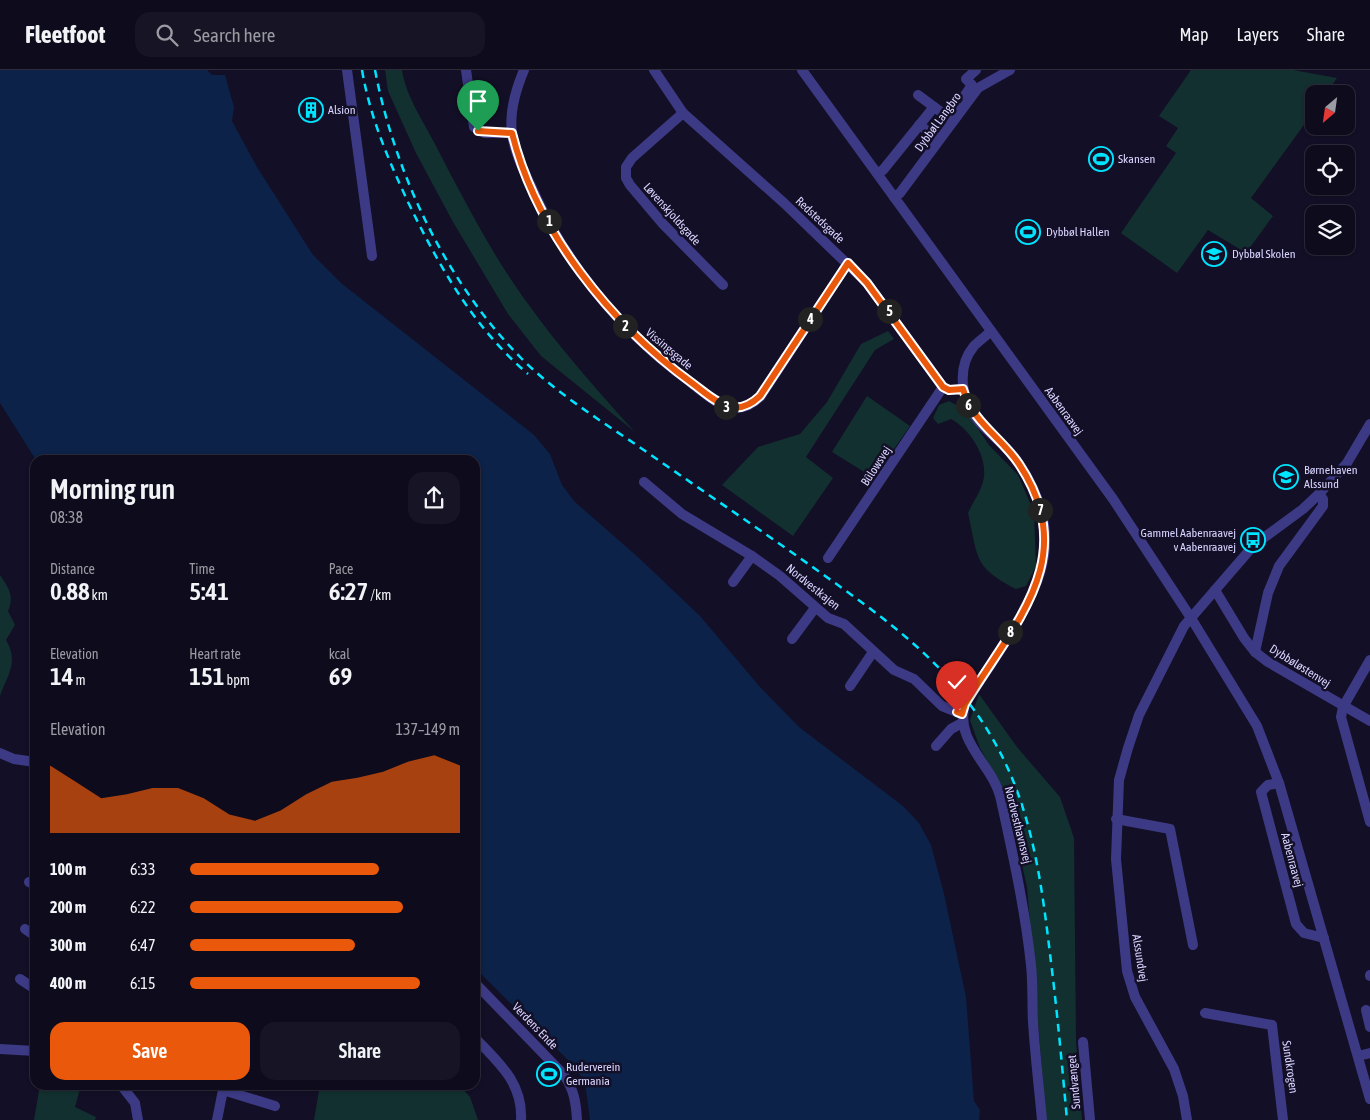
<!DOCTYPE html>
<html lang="en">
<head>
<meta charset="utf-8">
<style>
  body { margin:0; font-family:"Asap Condensed",sans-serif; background:#171425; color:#f1f3f6; height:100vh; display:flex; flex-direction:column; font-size:19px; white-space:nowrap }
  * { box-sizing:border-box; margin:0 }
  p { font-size:16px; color:#9b9ba3 }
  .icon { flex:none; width:28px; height:28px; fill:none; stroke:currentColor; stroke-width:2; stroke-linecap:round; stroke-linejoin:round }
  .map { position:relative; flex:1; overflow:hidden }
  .side { position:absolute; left:30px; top:385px; width:450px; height:635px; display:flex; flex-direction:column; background:#0e0b1c; border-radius:15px; box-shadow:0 1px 4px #0004,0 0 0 1px #2e2b3b }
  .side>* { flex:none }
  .needle { width:32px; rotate:209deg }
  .buttons { position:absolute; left:1305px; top:15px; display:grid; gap:10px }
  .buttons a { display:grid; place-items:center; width:50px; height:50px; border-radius:10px; background:#0e0b1c; box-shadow:0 1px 4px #0004,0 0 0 1px #2e2b3b; font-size:25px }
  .pin { position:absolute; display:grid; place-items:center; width:42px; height:42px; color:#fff; margin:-51px -21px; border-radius:50% 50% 50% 0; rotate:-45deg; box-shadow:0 0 5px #0007 }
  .pin .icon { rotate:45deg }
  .km { position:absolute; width:25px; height:25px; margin:-12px; border-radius:50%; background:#222; color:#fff; font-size:14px; line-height:25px; text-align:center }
  .round { display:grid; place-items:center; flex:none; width:52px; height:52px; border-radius:15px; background:#171425 }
  .summary { display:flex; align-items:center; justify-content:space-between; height:85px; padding:0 20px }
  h1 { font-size:28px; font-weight:600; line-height:38px }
  .figures { display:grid; grid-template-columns:repeat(3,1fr); gap:8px; height:85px; padding:5px 20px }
  .figures div { display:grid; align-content:center }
  .figures b { font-size:25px; font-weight:600 }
  .figures small { font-size:14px; font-weight:400 }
  .figures p { font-size:14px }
  .chart { height:140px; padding:10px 20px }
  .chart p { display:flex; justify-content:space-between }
  .chart svg { width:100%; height:90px; margin-top:5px; fill:#ea580c; opacity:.7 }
  .button { display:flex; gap:10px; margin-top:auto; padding:10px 20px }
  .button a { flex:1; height:58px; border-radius:15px; background:#ea580c; color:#fff; font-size:20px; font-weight:600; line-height:58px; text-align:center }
  .button a+a { background:#171425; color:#f1f3f6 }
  ul { padding:0 20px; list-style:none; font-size:16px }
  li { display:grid; grid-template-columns:80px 60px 1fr; align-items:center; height:38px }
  li i { height:12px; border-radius:6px; background:#ea580c }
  header { display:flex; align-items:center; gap:30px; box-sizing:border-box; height:70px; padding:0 25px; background:#0e0b1c; border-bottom:1px solid #2e2b3b }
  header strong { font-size:24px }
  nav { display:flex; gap:28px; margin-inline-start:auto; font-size:18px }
  .search { width:350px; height:45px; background:#171425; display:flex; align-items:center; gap:12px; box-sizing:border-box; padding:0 18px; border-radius:15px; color:#9b9ba3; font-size:19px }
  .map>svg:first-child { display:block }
  .green { fill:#12302f }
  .water { fill:#0c2248 }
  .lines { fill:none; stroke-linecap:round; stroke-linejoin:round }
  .minor { stroke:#3d3a85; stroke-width:10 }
  .rail { stroke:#00e5ff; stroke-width:2.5; stroke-dasharray:8 6; stroke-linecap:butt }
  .route-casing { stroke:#fff; stroke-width:10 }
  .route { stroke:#ea580c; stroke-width:6 }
  .labels { text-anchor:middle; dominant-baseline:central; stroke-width:5; stroke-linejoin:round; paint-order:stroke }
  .poi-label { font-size:12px; fill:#d9d4ff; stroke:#130f26; text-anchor:start }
  .street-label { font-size:12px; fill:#d9d4ff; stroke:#130f26 }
</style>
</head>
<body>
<header>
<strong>Fleetfoot</strong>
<div class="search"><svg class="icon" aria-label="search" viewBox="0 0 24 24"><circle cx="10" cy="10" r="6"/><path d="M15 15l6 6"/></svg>Search here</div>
<nav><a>Map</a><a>Layers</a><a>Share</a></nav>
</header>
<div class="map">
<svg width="1370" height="1050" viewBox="0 0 1370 1050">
  <rect width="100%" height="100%" fill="#130f26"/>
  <g class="green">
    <path d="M385 0H402C406 27 424 52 436 76 455 113 475 151 496 186 535 250 585 307 635 362L541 286 508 244 453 152 416 83 388 21Z"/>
    <polygon points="1191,0 1293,0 1337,8 1326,24 1314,24 1314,41 1251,128 1273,146 1246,183 1208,160 1177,203 1121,163 1176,83 1166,76 1178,58 1159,46"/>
    <polygon points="888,261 894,269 875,280 806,387 833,408 793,466 722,415 758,377 800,364 827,332 861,274"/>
    <polygon points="867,326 910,356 874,408 832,382"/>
    <path d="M949 331 966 341 989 375 1018 405 1034 442 1036 496 1026 516 1016 519C973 497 978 487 968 443 972 434 979 424 982 415 991 390 971 360 951 349L938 354 933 348 939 335Z"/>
    <path d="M0 505C8 517 15 526 8 541L15 555 6 570C19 592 8 604 0 626Z"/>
    <polygon points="979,624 1017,677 1060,727 1074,768 1076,971 1082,1050 1046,1050 1027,817 1006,724 980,678 970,650"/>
    <polygon points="40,1015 81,1015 75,1037 96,1047 95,1050 34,1050"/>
    <polygon points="320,1015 459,1015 470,1027 478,1050 314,1050"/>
  </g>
  <polygon class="water" points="0,0 207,0 212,5 225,5 234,37 232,51 257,97 313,185 341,213 534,365 550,384 562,415 574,431 639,488 700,546 760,617 799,657 903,736 919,753 931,775 944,824 966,927 974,1031 980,1040 979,1050 590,1050 585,1013 575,997 475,898 475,390 36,390 0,333"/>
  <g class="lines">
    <g class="minor">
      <polyline points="347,0 372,186"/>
      <polyline points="466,0 474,57 485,63 512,63"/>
      <path d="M524 0C516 19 509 41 512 63 514 82 523 99 531 116 565 193 620 261 689 311 712 329 733 352 760 327L848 193"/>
      <polyline points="654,0 683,43 784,133 867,213 943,317 949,320 963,319"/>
      <polyline points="802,0 1113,429 1191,548 1257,656 1279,713 1370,1029"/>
      <polyline points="918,25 949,48 957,37"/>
      <polyline points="965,25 972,15 966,9 976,0"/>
      <polyline points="683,43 632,88 626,97 626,108 630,115 663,154 723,215"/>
      <polyline points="919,55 935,66"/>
      <polyline points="877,103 883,100 934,37"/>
      <polyline points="894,127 900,123 978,18 1010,0"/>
      <path d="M991 261C986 266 979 271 974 276 955 299 962 333 980 353 991 365 1005 375 1015 388 1033 412 1046 443 1045 473 1045 524 992 590 965 634 954 673 994 695 1001 730 1013 785 1025 839 1031 895 1033 913 1032 933 1033 952 1035 984 1039 1017 1042 1050"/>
      <polyline points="644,412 682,444 752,486 780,506 828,548 844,554 894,600 914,609 942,636 962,644"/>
      <polyline points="828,488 943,317"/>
      <polyline points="733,512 752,486"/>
      <polyline points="1215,520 1244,568 1255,582 1268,592 1370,651"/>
      <polyline points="792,569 815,538"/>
      <polyline points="1255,582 1268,523 1279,496 1323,436 1323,429 1319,424"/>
      <polyline points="1370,590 1343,637 1341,647 1370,752"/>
      <polyline points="850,616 873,582"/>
      <polyline points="936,676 951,659 962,653"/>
      <polyline points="0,683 14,689 35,692"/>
      <polyline points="1279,713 1268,715 1261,722 1296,854 1304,863 1324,868"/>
      <polyline points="1116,749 1170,759 1193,875"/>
      <polyline points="29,812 35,815"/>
      <polyline points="25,859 35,866"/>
      <polyline points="1370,906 1370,905"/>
      <polyline points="20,909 35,919"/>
      <path d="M475 913 564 1005C574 1020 576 1032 577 1050"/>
      <polyline points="1366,940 1370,957"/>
      <polyline points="1205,943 1272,955 1283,1050"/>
      <path d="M475 968C499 993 523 1013 521 1050"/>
      <polyline points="1083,972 1090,1050"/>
      <polyline points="0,979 35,981"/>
      <polyline points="1358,986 1370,983"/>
      <polyline points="121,1015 135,1033 138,1050"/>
      <polyline points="223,1020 275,1036"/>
      <polyline points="217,1050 224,1015"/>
      <polyline points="1187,1050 1183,1026 1174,999 1135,927 1127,901 1116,789 1119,710 1128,678 1139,645 1184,556 1254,475 1303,439 1319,424 1347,393 1370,354"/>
    </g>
    <g class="rail">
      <path d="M362 0C370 47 388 89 408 132 439 196 473 257 528 304"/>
      <path d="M375 0C395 104 446 212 521 288 555 322 598 349 638 376 697 417 756 457 814 498 884 548 947 591 991 666 1031 733 1041 808 1050 884 1057 939 1062 995 1067 1050"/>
    </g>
  </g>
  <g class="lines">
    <defs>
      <path id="route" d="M478 61 512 63C536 161 611 254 692 313 715 330 734 351 760 326L848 193 867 213 943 317 949 320 963 319C972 352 1001 367 1019 394 1082 489 1013 554 965 634L962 644 957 642"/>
    </defs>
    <use href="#route" class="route-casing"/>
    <use href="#route" class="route"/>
  </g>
  <defs>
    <symbol id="building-ring" viewBox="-11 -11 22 22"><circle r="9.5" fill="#130f26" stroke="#00e5ff" stroke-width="1.5"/><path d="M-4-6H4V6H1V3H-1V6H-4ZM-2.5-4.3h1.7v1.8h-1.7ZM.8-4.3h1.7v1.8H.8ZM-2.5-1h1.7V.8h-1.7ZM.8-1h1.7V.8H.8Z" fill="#00e5ff"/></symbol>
    <symbol id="stadium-ring" viewBox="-11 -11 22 22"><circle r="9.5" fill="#130f26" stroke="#00e5ff" stroke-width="1.5"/><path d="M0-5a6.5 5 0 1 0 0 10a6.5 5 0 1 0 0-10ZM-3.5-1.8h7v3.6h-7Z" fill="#00e5ff"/></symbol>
    <symbol id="school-ring" viewBox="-11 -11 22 22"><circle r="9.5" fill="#130f26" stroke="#00e5ff" stroke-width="1.5"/><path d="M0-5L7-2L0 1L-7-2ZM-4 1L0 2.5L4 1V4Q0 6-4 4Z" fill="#00e5ff"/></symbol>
    <symbol id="bus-ring" viewBox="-11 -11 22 22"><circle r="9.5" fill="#130f26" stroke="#00e5ff" stroke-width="1.5"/><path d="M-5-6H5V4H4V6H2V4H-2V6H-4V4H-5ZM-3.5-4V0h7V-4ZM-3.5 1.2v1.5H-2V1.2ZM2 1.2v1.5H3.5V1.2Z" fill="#00e5ff"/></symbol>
  </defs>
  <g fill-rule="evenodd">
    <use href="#building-ring" x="297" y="26" width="28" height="28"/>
    <use href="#stadium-ring" x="1087" y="75" width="28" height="28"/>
    <use href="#stadium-ring" x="1014" y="148" width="28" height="28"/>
    <use href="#school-ring" x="1200" y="170" width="28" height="28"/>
    <use href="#school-ring" x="1272" y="393" width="28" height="28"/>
    <use href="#bus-ring" x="1239" y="456" width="28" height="28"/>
    <use href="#stadium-ring" x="535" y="990" width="28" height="28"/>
  </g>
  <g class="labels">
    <g class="poi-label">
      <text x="328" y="40">Alsion</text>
      <text x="1118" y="89">Skansen</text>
      <text x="1046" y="162">Dybbøl Hallen</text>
      <text x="1232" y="184">Dybbøl Skolen</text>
      <text x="1304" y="400">Børnehaven<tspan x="1304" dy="14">Alssund</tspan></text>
      <text x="1236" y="463" text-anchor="end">Gammel Aabenraavej<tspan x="1236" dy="14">v Aabenraavej</tspan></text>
      <text x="566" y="997">Ruderverein<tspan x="566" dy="14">Germania</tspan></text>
    </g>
    <g class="street-label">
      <text transform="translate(938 52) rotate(-54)">Dybbøl Langbro</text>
      <text transform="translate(672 144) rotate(48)">Løvenskjoldsgade</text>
      <text transform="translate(820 150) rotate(43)">Redstedsgade</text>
      <text transform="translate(669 279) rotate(40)">Vissingsgade</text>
      <text transform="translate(1064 341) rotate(54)">Aabenraavej</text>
      <text transform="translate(876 396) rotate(-57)">Bülowsvej</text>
      <text transform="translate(813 517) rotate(39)">Nordvestkajen</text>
      <text transform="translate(1300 596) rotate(32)">Dybbøløstenvej</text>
      <text transform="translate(1018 755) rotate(76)">Nordvesthavnsvej</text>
      <text transform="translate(1292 790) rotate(75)">Aabenraavej</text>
      <text transform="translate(1140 888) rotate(81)">Alssundvej</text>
      <text transform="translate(535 956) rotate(46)">Verdens Ende</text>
      <text transform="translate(1290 997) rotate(82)">Sundkrogen</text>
      <text transform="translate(1074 1012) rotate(-95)">Sundvænget</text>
    </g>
  </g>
</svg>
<div class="buttons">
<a><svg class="needle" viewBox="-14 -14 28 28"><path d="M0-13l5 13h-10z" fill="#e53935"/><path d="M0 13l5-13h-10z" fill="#9b9ba3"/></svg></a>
<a><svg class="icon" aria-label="locate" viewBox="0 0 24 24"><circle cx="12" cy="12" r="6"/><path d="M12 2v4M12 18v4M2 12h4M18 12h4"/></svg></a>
<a><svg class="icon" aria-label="layers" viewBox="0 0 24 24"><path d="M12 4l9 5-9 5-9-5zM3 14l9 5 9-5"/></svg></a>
</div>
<div class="pin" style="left:478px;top:61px;background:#1e9e55"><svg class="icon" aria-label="arrive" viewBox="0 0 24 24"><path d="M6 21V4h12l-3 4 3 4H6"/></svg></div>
<div class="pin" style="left:957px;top:642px;background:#d93025"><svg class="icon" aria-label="check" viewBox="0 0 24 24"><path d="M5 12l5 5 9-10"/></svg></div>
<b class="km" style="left:549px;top:151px">1</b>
<b class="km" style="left:625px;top:256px">2</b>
<b class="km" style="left:726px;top:337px">3</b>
<b class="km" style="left:810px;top:249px">4</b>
<b class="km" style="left:889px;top:241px">5</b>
<b class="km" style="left:968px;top:335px">6</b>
<b class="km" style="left:1040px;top:440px">7</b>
<b class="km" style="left:1010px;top:562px">8</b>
<section class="side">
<div class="summary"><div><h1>Morning run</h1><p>08:38</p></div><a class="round"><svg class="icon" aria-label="share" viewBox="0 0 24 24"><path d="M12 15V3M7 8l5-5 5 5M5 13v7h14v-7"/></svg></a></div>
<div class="figures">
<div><p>Distance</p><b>0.88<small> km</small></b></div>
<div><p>Time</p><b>5:41</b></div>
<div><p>Pace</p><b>6:27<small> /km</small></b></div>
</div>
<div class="figures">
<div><p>Elevation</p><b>14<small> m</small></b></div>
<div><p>Heart rate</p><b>151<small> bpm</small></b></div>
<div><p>kcal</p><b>69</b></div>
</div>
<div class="chart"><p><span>Elevation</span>137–149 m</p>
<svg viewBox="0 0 160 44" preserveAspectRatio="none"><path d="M0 44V11L10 19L20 27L30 25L40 22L50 22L60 27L70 35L80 38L90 33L100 25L110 19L120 17L130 14L140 9L150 6L160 11V44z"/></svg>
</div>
<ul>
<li><b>100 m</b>6:33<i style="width:70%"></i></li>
<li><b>200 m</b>6:22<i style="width:79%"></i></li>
<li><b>300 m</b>6:47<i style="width:61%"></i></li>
<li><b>400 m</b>6:15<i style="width:85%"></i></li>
</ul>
<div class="button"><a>Save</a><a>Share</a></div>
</section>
</div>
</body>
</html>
